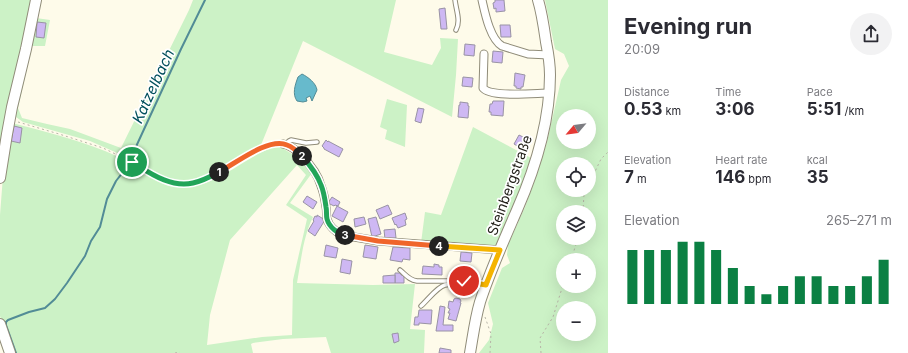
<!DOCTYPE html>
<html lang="en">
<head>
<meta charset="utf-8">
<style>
  body { margin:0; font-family:Inter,sans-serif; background:#f2f2f3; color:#2b2b33; height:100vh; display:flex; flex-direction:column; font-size:15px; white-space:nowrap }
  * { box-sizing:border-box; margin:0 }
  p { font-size:13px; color:#7c7c81 }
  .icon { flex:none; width:22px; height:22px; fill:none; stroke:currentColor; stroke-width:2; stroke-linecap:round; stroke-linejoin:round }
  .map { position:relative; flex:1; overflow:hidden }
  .sheet { display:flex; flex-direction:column; background:#fff; width:300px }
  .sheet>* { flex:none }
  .needle { width:26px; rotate:241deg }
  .tools { position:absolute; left:556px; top:109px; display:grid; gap:8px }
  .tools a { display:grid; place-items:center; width:40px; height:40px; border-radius:50%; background:#fff; box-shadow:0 4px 16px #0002; font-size:20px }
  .pin { position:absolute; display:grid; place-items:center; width:34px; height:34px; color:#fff; margin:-17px; border:2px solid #fff; border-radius:50%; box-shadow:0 1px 4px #0007 }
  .km { position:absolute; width:20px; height:20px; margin:-10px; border-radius:50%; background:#222; color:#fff; font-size:11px; line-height:20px; text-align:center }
  .round { display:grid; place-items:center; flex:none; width:42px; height:42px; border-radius:21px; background:#f2f2f3 }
  .summary { display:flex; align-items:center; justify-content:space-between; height:68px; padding:0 16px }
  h1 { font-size:22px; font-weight:700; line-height:30px }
  .metrics { display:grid; grid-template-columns:repeat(3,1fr); gap:6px; height:68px; padding:4px 16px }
  .metrics div { display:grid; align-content:center }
  .metrics b { font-size:17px; font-weight:700 }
  .metrics small { font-size:11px; font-weight:400 }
  .metrics p { font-size:11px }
  .chart { height:112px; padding:8px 16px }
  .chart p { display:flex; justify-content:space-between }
  .chart svg { width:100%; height:72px; margin-top:4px; stroke:#0b8043; stroke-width:6 }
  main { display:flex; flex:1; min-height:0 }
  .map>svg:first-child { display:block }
  .green { fill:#ccf2c6; fill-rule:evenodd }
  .water { fill:#67bacc; stroke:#528c96 }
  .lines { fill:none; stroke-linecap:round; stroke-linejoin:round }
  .stream { stroke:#528c96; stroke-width:2 }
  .building { fill:#ceb8f3; stroke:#9993a5 }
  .lane-casing { stroke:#908c79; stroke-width:5.5 }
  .street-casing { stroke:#908c79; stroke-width:9 }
  .secondary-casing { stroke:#908c79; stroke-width:12 }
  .path { stroke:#b7b4a7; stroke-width:1; stroke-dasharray:2 3; stroke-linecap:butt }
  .lane { stroke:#fff; stroke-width:3.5 }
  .street { stroke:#fff; stroke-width:7 }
  .secondary { stroke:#fff; stroke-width:10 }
  .split-1-casing { stroke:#fff; stroke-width:8 }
  .split-2-casing { stroke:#fff; stroke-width:8 }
  .split-3-casing { stroke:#fff; stroke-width:8 }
  .split-4-casing { stroke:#fff; stroke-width:8 }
  .split-5-casing { stroke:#fff; stroke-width:8 }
  .split-6-casing { stroke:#fff; stroke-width:8 }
  .split-1 { stroke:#22a559; stroke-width:5 }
  .split-2 { stroke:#f0652b; stroke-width:5 }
  .split-3 { stroke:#22a559; stroke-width:5 }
  .split-4 { stroke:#f0652b; stroke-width:5 }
  .split-5 { stroke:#f5b400; stroke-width:5 }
  .split-6 { stroke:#f5b400; stroke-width:5 }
  .labels { text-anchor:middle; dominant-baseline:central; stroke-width:3.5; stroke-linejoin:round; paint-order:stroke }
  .street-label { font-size:14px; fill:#211f18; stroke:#fff }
  .water-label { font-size:15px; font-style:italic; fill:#004f5c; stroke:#fff }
</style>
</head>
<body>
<main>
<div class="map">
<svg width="608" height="353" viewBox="0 0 608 353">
  <rect width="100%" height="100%" fill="#fefbea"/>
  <g class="green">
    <polygon points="0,0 33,0 0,161"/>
    <polygon points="193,0 396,0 384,52 432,65 441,48 440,38 458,39 456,75 452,117 303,41 261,145 214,173 191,181 180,183 168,180 158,175 140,163 90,141 23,122 16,117 14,111 36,18 50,20 45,46 32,46 18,108 22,118 47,124 70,129 121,148 189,10"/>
    <path d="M545 0H608V353H479L489 340 493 324 488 303 502 268 510 263 507 255 508 245 525 207 537 174 547 142 561 80 569 66 564 54 555 49ZM563 116H589V142H563ZM563 164H589V190H563ZM563 212H589V238H563ZM563 260H589V286H563ZM563 308H589V334H563Z"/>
    <polygon points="387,99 407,105 405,147 385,139 387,130 380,127"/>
    <path d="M12 123C43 131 75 139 105 151 112 154 119 157 125 160 146 173 169 191 194 186 219 181 240 163 262 152 268 149 274 147 279 146L292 154 296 153 312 173 290 203 313 217C303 237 301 261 297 283L373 285 415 284 410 329 425 330 424 353H331L326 337 283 339 253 343 251 344 253 353H13L0 316V215L3 176ZM297 165 306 175 286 205 307 219 293 280 292 335 262 337 207 345 210 315 230 240Z"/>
    <polygon points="473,127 531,158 514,205 496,247 421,243 425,212 441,215"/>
  </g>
  <path class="water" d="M302 74C308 77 316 83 317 90L312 101 310 96 306 98 307 101 303 102 297 101C292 94 295 85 298 77Z"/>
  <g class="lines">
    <g class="stream">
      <polyline points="6,322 6,325 16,353"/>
      <polyline points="5,323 8,320 29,312 45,308 55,299 67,283 85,256 91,241 100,227 107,199 116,181 130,163 134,151 181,49 205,0"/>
    </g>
  </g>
  <g class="building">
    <polygon points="495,0 504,0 505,11 496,12 496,8 494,9 493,3 495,2"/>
    <polygon points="445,8 447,29 441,29 439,9"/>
    <polygon points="37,22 46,23 44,38 36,37"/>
    <polygon points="500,25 510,25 511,37 501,37"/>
    <polygon points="465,44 475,45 474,56 464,55"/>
    <polygon points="493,51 503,52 502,63 492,62"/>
    <polygon points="515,73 525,75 523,87 521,87 521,89 516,88 516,86 514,86"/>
    <polygon points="463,77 473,78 472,87 462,86"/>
    <polygon points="493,101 504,101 503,116 491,115 491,112 489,112 490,104 492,104"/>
    <polygon points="460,102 468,103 468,106 469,106 468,118 458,117 459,105 460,105"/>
    <polygon points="418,108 424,109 421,123 415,121"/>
    <polygon points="14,126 22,128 20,143 11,141"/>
    <polygon points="519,135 529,140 524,150 514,144"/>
    <polygon points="326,140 328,142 328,141 343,149 339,157 324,149 324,148 322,146"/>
    <polygon points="307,196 317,202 313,209 303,202"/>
    <polygon points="332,197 340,202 338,206 335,205 334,206 328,203"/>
    <polygon points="388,205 392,214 380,219 376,210"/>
    <polygon points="337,206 348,212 343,222 332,216"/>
    <polygon points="405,213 407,219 405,220 406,225 398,228 396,224 395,225 392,218"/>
    <polygon points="317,215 325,220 315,236 308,231 314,221 313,220 315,216 317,217"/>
    <polygon points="364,217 366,224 355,227 354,219"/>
    <polygon points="376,217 381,234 372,237 368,219"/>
    <polygon points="395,229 396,238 385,239 384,230"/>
    <polygon points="326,245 338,248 336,258 324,256"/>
    <polygon points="365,245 378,247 376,259 363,257"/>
    <polygon points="393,247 410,248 410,260 403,259 402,262 390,260"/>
    <polygon points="461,252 472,253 471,262 460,261"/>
    <polygon points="342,259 352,261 350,274 340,272"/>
    <polygon points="434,264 439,265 439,267 442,267 442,275 422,274 423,266 434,267"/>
    <rect x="455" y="269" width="12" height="8"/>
    <polygon points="395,273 401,273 401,275 404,275 404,283 395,283"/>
    <polygon points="395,275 395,283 383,283 383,276"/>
    <polygon points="456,298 460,299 461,301 460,303 461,303 456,321 448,319 450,313 448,313 450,309 448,308 449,301 453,302 454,299"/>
    <polygon points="440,306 445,307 443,325 453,325 453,331 436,331"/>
    <polygon points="419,310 432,310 431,324 419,323 419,325 414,325 415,317 418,317"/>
    <polygon points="398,333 399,341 394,343 392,334"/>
    <polygon points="440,348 451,350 451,353 439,353"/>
  </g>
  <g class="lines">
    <defs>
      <g id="lane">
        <path d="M455 0C456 10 461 21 456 30"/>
        <polyline points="286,144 289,141 291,140 306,143 317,142"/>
        <path d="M400 270C406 275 409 280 417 281H464L485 285"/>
        <path d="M421 306C428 300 437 287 445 285 453 283 462 286 470 283"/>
      </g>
      <g id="street">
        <path d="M482 0C485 13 490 39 502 46L528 54 549 55"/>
        <path d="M484 54 483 88C491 98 536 93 549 93"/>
        <path d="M283 144C290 145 296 150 301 155 310 164 318 174 321 186 324 193 325 200 326 207 327 211 326 216 327 219 329 226 336 232 342 235L378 241 500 250"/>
      </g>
      <g id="secondary">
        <polyline points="0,178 7,134 12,107 26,49 36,0"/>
        <polyline points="0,324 10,353"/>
        <path d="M470 353C473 336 475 319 480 302 490 271 504 240 517 210 535 169 550 120 550 75 550 64 548 52 546 42 544 28 542 13 538 0"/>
      </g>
    </defs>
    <use href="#lane" class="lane-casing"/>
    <use href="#street" class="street-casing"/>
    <use href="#secondary" class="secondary-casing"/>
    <g class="path">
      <polyline points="18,122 59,134 103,148 132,162 157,177 172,183 181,184 192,183 205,179 232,165 261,147 276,144"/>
      <polyline points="589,184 601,159 608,152"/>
      <polyline points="583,212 584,193 586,190"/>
      <polyline points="571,260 578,238"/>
      <polyline points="485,317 491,334 490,353"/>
      <polyline points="175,353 180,352"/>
      <polyline points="541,353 540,338 553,317 563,285"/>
    </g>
    <use href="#lane" class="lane"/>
    <use href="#street" class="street"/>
    <use href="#secondary" class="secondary"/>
  </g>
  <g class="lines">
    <defs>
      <path id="split-1" d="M132 162C150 173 170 188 193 183 202 181 210 177 219 172"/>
      <path id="split-2" d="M219 172C235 164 268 137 287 145 293 147 298 152 302 156"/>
      <path id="split-3" d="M302 156C310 165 317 174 321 185 324 192 325 200 326 207 327 211 326 215 327 219 329 227 338 234 345 235"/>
      <polyline id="split-4" points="345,235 378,241 439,246"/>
      <polyline id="split-5" points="439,246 500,250 487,282"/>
      <polyline id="split-6" points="464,281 486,285 487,282"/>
    </defs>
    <use href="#split-1" class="split-1-casing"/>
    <use href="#split-2" class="split-2-casing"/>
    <use href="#split-3" class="split-3-casing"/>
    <use href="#split-4" class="split-4-casing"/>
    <use href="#split-5" class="split-5-casing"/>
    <use href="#split-6" class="split-6-casing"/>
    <use href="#split-1" class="split-1"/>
    <use href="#split-2" class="split-2"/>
    <use href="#split-3" class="split-3"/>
    <use href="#split-4" class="split-4"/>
    <use href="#split-5" class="split-5"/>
    <use href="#split-6" class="split-6"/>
  </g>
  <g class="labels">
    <g class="street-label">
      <text transform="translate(509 185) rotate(-70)">Steinbergstraße</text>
    </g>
    <g class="water-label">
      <text transform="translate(153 86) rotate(-65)">Katzelbach</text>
    </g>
  </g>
</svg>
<div class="tools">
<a><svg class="needle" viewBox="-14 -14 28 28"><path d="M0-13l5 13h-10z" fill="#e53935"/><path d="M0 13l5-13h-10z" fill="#7c7c81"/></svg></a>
<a><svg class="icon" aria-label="locate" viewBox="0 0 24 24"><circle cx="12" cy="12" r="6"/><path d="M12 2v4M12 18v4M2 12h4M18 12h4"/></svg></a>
<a><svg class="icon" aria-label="layers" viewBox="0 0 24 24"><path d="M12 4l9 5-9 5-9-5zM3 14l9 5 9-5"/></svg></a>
<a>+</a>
<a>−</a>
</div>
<div class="pin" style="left:132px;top:162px;background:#1e9e55"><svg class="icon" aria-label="arrive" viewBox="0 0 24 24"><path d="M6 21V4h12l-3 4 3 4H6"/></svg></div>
<div class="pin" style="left:464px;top:281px;background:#d93025"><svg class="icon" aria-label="check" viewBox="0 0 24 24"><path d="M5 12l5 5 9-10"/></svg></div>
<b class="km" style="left:219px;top:172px">1</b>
<b class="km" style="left:302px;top:156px">2</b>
<b class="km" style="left:345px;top:235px">3</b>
<b class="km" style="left:439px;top:246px">4</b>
</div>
<section class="sheet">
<div class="summary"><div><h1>Evening run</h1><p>20:09</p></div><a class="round"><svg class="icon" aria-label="share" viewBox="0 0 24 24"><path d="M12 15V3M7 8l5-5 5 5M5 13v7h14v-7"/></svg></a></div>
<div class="metrics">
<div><p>Distance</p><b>0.53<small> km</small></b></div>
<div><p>Time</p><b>3:06</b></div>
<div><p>Pace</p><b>5:51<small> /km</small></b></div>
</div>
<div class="metrics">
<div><p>Elevation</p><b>7<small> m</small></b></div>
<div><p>Heart rate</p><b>146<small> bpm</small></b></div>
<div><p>kcal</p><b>35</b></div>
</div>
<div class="chart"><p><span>Elevation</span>265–271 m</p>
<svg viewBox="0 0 160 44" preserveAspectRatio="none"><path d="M5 44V11M15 44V11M25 44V11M35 44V6M45 44V6M55 44V11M65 44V22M75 44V33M85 44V38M95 44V33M105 44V27M115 44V27M125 44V33M135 44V33M145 44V27M155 44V17"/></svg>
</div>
</section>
</main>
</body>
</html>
